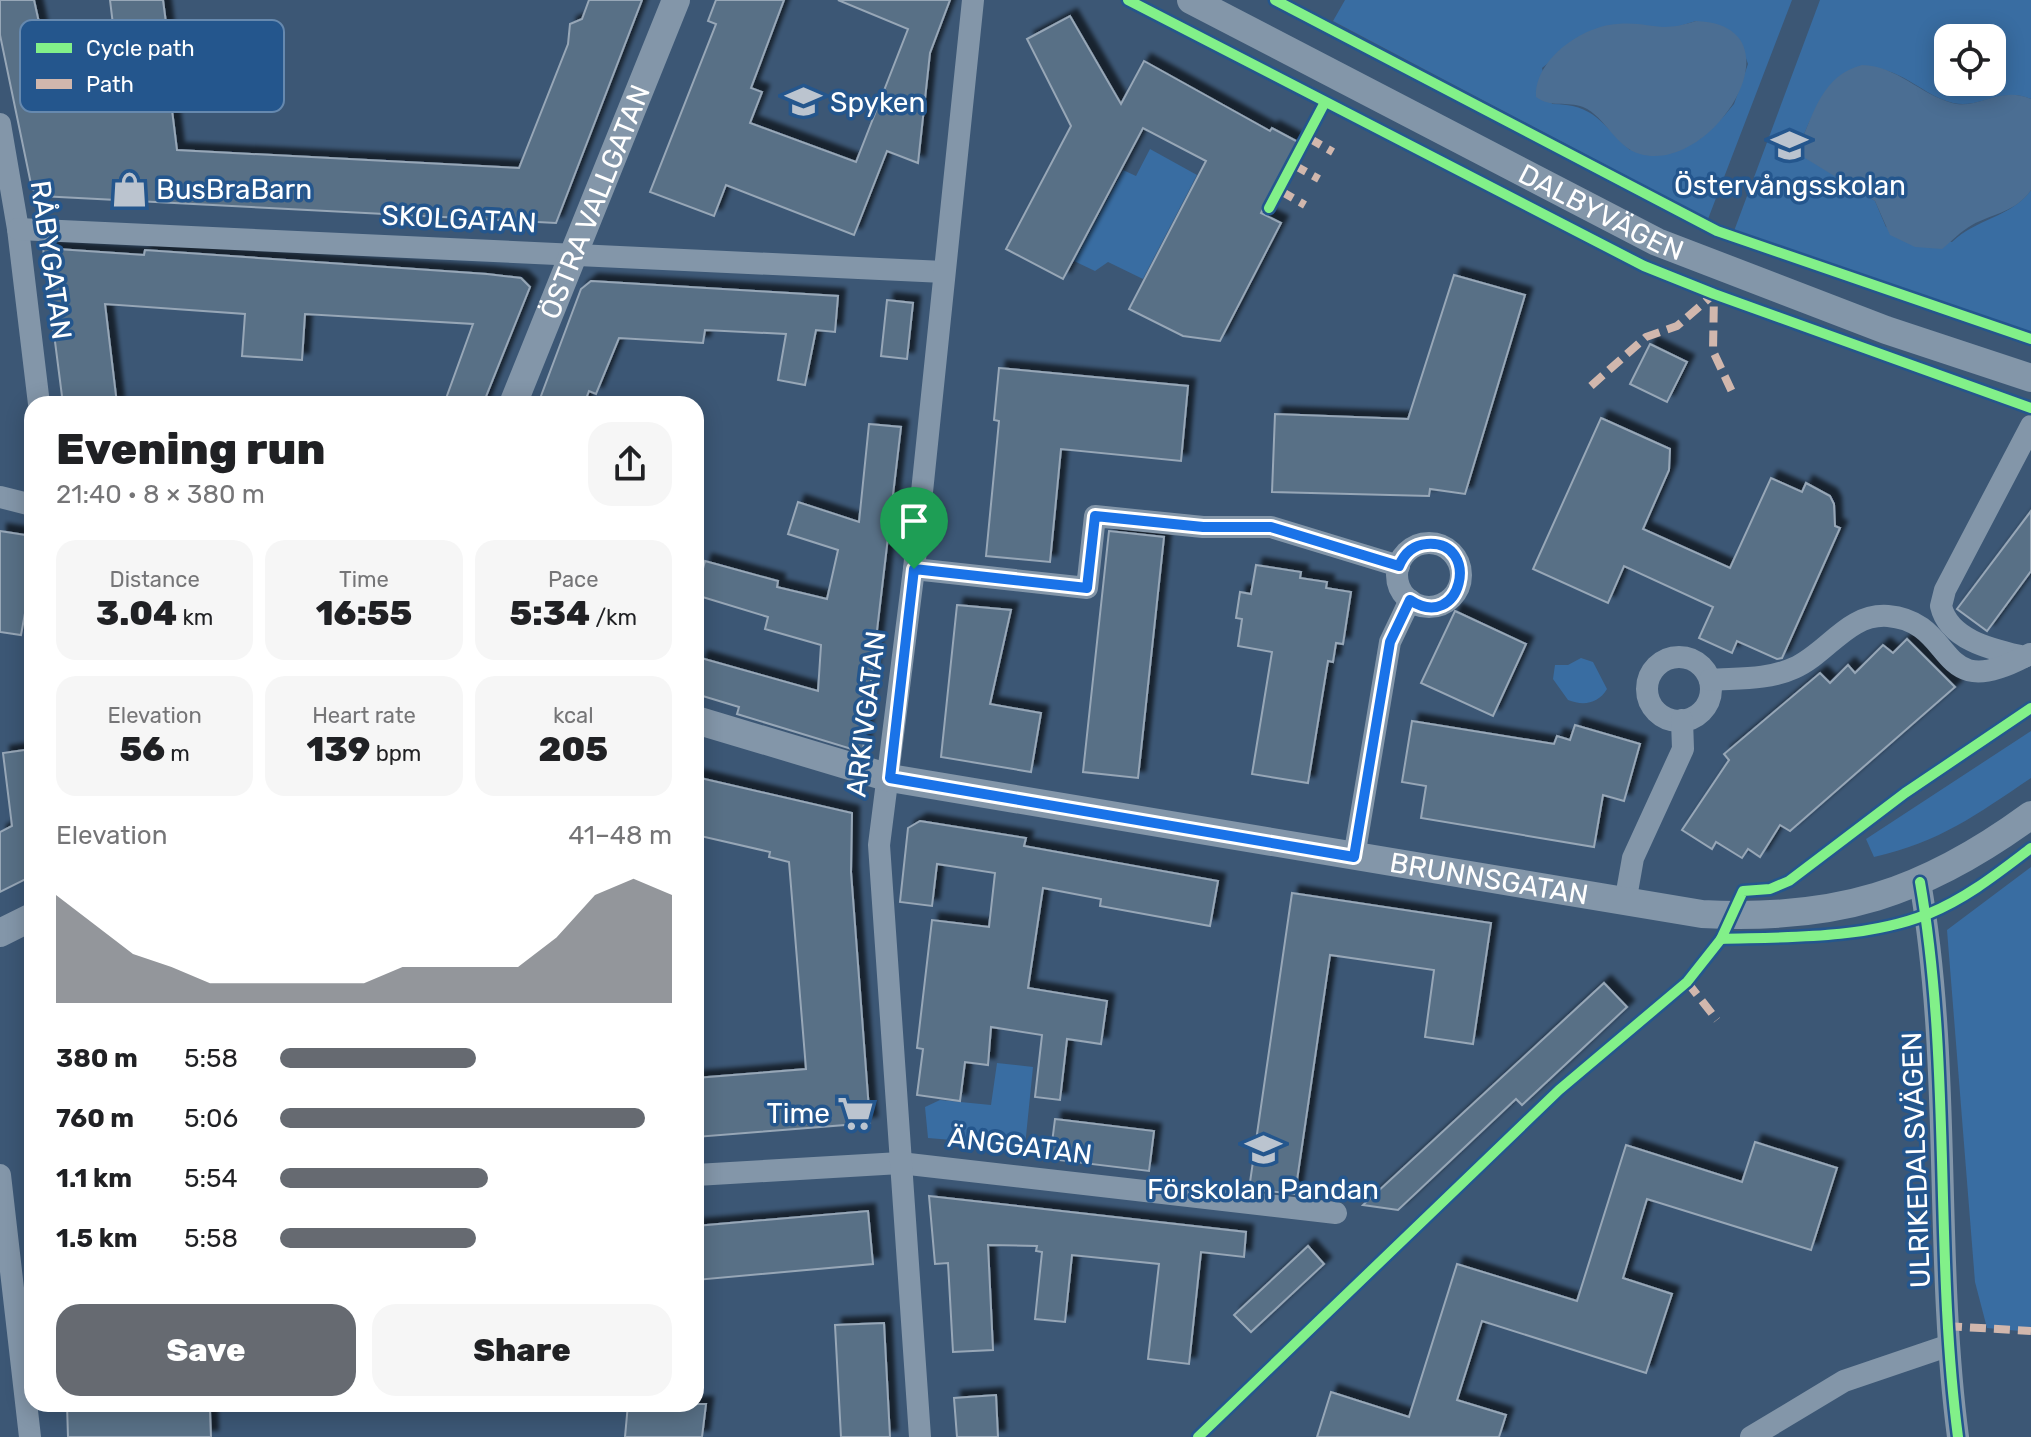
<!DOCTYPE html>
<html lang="en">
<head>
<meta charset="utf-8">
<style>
  body { margin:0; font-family:Rubik,sans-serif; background:#f6f6f6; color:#202124; height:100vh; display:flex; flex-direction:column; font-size:30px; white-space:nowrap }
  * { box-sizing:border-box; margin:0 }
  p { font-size:26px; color:#757577 }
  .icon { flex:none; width:44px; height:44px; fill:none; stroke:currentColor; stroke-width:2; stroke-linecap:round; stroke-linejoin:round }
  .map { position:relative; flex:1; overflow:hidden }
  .drawer { position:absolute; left:24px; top:396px; width:680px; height:1016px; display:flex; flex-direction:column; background:#fff; border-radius:24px; box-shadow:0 4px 20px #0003 }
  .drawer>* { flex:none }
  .fabs { position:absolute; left:1934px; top:24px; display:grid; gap:16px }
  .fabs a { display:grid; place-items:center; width:72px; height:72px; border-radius:16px; background:#fff; box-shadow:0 4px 20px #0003; font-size:40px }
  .pin { position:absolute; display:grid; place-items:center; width:68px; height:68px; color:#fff; margin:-82px -34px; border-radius:50% 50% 50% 0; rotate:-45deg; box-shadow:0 0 8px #0007 }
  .pin .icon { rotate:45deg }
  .round { display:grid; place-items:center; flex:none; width:84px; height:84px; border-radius:24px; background:#f6f6f6 }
  .overview { display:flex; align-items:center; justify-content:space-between; height:136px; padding:0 32px }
  h1 { font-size:44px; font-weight:800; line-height:60px }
  .figures { display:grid; grid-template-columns:repeat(3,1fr); gap:12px; height:136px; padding:8px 32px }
  .figures div { display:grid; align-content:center; border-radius:20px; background:#f6f6f6; text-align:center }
  .figures b { font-size:34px; font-weight:800 }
  .figures small { font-size:22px; font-weight:400 }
  .figures p { font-size:22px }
  .chart { height:224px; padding:16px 32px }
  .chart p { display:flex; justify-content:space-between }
  .chart svg { width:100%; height:144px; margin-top:8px; fill:#666a71; opacity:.7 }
  .button { display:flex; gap:16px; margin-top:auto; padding:16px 32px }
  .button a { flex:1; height:92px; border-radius:24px; background:#666a71; color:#fff; font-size:32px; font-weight:800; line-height:92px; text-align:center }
  .button a+a { background:#f6f6f6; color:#202124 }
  ul { padding:0 32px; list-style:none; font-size:26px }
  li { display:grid; grid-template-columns:128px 96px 1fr; align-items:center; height:60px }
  li i { height:20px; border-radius:10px; background:#666a71 }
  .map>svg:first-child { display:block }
  .green { fill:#396da2; fill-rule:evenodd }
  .water { fill:#4b6e93 }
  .building { fill:#596f86; stroke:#97a7b7; stroke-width:2; filter:url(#shadow) }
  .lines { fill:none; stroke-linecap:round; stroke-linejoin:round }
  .minor { stroke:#8396a9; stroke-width:22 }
  .tertiary { stroke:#8396a9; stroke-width:28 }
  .quiet { stroke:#d1b7ad; stroke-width:8; stroke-dasharray:16 8; stroke-linecap:butt }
  .cycleway-casing { stroke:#24568d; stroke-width:15 }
  .cycleway { stroke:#82f089; stroke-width:10 }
  .route-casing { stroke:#fff; stroke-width:16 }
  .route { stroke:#1a73e8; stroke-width:10 }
  .labels { text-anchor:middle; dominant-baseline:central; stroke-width:7; stroke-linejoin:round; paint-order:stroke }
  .poi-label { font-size:28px; fill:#fff; stroke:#24568d; text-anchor:start }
  .street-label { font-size:28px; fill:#fff; stroke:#24568d }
  .key { fill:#24568d; stroke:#6689af; stroke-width:2 }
  .key-label { font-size:22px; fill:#fff }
</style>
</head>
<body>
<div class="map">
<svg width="2031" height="1437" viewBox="0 0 2031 1437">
  <defs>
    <filter id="shadow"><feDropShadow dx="7" dy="-7" stdDeviation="2" flood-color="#0009"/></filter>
  </defs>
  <rect width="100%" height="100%" fill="#3c5775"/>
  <g class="green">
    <path d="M1345 0H1792L1708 219 1333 21ZM1696 21 1739 39 1748 64 1734 104 1724 116 1700 139 1630 150C1601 124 1595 104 1552 104L1542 68 1580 38 1667 30Z"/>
    <path d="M1820 0H2031V99C2002 86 1980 109 1953 103 1935 99 1919 86 1904 78 1842 45 1820 96 1800 144V151L1875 201 1886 227 1952 242C1975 219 2012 217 2031 190V333L1734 231ZM1948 38H1992V82H1948Z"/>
    <polygon points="1150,149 1197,175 1143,279 1108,262 1095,271 1074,261 1123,170 1136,176"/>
    <path d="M1581 658 1593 662 1607 689C1598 704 1583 706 1568 700L1553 679 1555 665H1568Z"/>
    <path d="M2031 731V778C1976 815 1940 842 1874 857L1866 839Z"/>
    <polygon points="2031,867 2031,1332 1987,1328 1975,1282 1947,930"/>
    <polygon points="997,1063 1033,1067 1025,1146 928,1138 925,1107 940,1100 991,1105"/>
  </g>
  <g class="water">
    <path d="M1696 21C1805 25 1714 175 1640 154 1615 147 1606 117 1583 107 1567 101 1550 108 1536 97 1534 60 1582 26 1617 24 1651 21 1657 34 1696 21Z"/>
    <path d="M1862 65C1897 66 1920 94 1952 103 1979 110 2000 85 2031 99V190C2016 212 1994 213 1972 225 1961 231 1952 241 1942 249L1915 247 1890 235 1875 201 1805 158 1800 144C1814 112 1823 75 1862 65Z"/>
  </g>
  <g class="building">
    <polygon points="0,0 34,0 44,45 114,33 110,0 163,0 168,38 163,38 177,150 519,168 568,44 570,24 582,19 589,0 642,0 556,223 40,196 32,189 0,35"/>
    <polygon points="716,0 784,0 751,88 762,92 750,123 856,162 908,29 838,0 950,0 930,53 918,163 887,151 854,235 726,185 714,216 650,192 716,24 708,21"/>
    <polygon points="1070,16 1121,104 1144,61 1270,131 1272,128 1298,142 1261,213 1281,223 1220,341 1183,336 1129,309 1206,161 1143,128 1063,279 1006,249 1071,126 1027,39"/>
    <polygon points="43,248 144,255 145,250 487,274 521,278 530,287 483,404 444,404 473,324 305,314 302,360 242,356 245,314 105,304 117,404 63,404"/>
    <polygon points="1454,275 1525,295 1465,494 1430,489 1429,496 1272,492 1275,414 1408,419"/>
    <polygon points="591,281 838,296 835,332 816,330 805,385 778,380 786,334 705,330 703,343 619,338 596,394 589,391 584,404 538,404 581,289"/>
    <polygon points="887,300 913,303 907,359 881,356"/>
    <polygon points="1650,344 1687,362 1667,402 1630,384"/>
    <polygon points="999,368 1188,386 1181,461 1061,449 1050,562 986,556 999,421 994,420"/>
    <polygon points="1601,418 1670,449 1669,470 1643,529 1730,568 1771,478 1802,492 1806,483 1830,496 1834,504 1835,526 1840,528 1782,658 1777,659 1737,641 1732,653 1699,638 1713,607 1624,566 1608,603 1533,569"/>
    <polygon points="869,424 901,427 863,749 858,751 737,714 739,707 696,694 696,674 701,658 818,691 821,645 765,629 768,617 696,595 705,561 778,581 777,587 827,599 838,550 788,534 798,502 859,522"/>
    <polygon points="2031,511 2031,571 1987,631 1957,609"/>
    <polygon points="0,531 32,536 32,575 21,635 0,632"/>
    <polygon points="1109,531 1164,537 1138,778 1083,772"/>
    <polygon points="1256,565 1301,572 1300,578 1327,582 1326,588 1351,592 1343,644 1336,643 1333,662 1328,661 1308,783 1252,774 1272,652 1238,646 1242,619 1236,618 1240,592 1251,594"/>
    <polygon points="957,605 1011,610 990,704 1041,713 1031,772 941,757"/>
    <polygon points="1455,611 1526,644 1493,716 1421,683"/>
    <polygon points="1907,639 1955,687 1790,831 1780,825 1760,857 1748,849 1742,858 1716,842 1712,849 1682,830 1729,760 1724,754 1820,673 1830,683 1848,665 1855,673 1883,645 1893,653"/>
    <polygon points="1412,721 1554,744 1557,736 1570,740 1575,725 1640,744 1624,801 1603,795 1594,847 1421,818 1426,786 1402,782"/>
    <polygon points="32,749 32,876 0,892 0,832 12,826 3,753"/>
    <polygon points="696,777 852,813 851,872 870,1123 696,1137 696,1078 806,1069 789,862 769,857 770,852 696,835"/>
    <polygon points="920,821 1026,838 1024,846 1218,881 1210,926 1100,906 1101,899 1043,888 1028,988 1107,1001 1101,1044 1067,1039 1060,1100 1035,1097 1042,1035 991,1027 988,1065 965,1062 960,1101 917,1095 923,1049 917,1048 932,920 989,927 995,873 937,864 932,906 900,902 908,828"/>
    <polygon points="1292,893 1491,923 1473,1044 1425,1037 1434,970 1330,955 1295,1194 1249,1189"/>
    <polygon points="1604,983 1627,1007 1522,1105 1516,1099 1398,1210 1363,1205"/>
    <polygon points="1055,1119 1154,1131 1149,1171 1050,1159"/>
    <polygon points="1755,1142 1837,1168 1811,1250 1647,1199 1623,1278 1672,1294 1646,1373 1482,1321 1457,1400 1506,1415 1499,1437 1317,1437 1331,1392 1409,1417 1457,1264 1577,1301 1626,1145 1742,1182"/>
    <polygon points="929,1196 1246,1232 1244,1257 1201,1252 1189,1364 1148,1359 1159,1264 1072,1255 1065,1322 1035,1319 1042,1252 1036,1251 1037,1246 988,1245 993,1350 953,1352 948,1263 935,1264"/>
    <polygon points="868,1211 873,1264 696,1280 696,1226"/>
    <polygon points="1308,1246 1324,1264 1251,1332 1234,1315"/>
    <polygon points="884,1323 890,1437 841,1437 835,1325"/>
    <polygon points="996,1395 998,1437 957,1437 954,1398"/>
    <polygon points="67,1404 170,1404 170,1411 210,1411 211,1437 68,1437"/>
    <polygon points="628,1404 706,1404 702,1437 625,1437"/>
  </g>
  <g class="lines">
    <g class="minor">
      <polyline points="0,124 18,229 39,404"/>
      <polyline points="18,229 944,272"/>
      <polyline points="0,497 32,505"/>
      <circle cx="1429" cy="575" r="32"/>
      <polyline points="914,569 1087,588 1095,516 1203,527 1271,527 1399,566"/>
      <path d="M2030 654 2024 657C1995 650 1949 641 1941 606L1945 590 2031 426"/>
      <circle cx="1679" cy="689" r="32"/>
      <path d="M1710 680C1738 678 1768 680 1794 668 1828 653 1848 613 1888 616 1958 622 1934 704 2024 657"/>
      <polyline points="1354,857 1390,642 1410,600"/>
      <path d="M1920 882C1952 1065 1934 1253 1958 1437"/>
      <polyline points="1625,903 1633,858 1683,749 1682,720"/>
      <polyline points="0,1175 30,1437"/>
      <polyline points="696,1175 900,1163 1336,1213"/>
      <polyline points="920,1437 879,845 914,569 973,0"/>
      <polyline points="1751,1437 1844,1381 1947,1346"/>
    </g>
    <g class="tertiary">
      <path id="s1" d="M1191 0 1657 242 1886 330 2031 378"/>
      <path id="s2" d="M513 404 676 0"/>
      <path id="s3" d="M696 720 890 778 1702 914C1836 921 1923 894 2031 815"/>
      <polyline points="0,933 32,917"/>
    </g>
    <g class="quiet">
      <polyline points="1307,137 1333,152"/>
      <polyline points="1292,164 1319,179"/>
      <polyline points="1279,190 1305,205"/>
      <polyline points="1591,386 1646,337 1677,326 1714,294 1713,351 1734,396"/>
      <polyline points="1687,982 1717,1020"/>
      <polyline points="1946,1326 2031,1331"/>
    </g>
    <defs>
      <g id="cycleway">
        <polyline points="1128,0 1644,266 1714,294 2031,408"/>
        <polyline points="1275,0 1717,231 2031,339"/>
        <polyline points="1269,208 1324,104"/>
        <path d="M1920 882C1952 1065 1934 1253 1958 1437"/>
        <path d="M1721 939C1788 937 1865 939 1928 914 1967 898 1998 873 2031 848"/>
        <polyline points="1198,1437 1559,1090 1687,982 1721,939 1743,891 1770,889 1789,881 1905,793 2031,708"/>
      </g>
    </defs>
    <use href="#cycleway" class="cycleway-casing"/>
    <use href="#cycleway" class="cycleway"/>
  </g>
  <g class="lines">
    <defs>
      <path id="route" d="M1095 516 1203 527H1271L1399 566C1404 554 1413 545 1427 544 1482 540 1462 634 1410 600L1390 642 1354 857 890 778 914 569 1087 588Z"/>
    </defs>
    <use href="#route" class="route-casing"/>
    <use href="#route" class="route"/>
  </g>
  <defs>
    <symbol id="school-bare" viewBox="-9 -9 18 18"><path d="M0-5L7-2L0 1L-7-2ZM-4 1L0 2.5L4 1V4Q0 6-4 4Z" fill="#bbc4cf" stroke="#24568d" stroke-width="2.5" paint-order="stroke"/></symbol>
    <symbol id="shop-bare" viewBox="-9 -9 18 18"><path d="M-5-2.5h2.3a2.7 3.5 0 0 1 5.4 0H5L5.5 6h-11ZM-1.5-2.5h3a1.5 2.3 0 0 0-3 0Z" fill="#bbc4cf" stroke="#24568d" stroke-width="2.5" paint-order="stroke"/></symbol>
    <symbol id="supermarket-bare" viewBox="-9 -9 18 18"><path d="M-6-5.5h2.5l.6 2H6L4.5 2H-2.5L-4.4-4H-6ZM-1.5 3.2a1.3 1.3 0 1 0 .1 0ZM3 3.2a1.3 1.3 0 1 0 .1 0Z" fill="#bbc4cf" stroke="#24568d" stroke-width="2.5" paint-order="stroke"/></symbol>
  </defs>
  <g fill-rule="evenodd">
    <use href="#school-bare" x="778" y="76" width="51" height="51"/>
    <use href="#school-bare" x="1764" y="120" width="51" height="51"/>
    <use href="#shop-bare" x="104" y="164" width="51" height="51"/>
    <use href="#supermarket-bare" x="830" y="1088" width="51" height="51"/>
    <use href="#school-bare" x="1238" y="1124" width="51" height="51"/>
  </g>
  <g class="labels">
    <g class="poi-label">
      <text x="830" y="102">Spyken</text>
      <text x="1790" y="185" text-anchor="middle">Östervångsskolan</text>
      <text x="156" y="189">BusBraBarn</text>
      <text x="830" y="1113" text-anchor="end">Time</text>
      <text x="1263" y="1189" text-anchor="middle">Förskolan Pandan</text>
    </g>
    <g class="street-label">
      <text stroke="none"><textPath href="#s2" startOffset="218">ÖSTRA VALLGATAN</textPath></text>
      <text stroke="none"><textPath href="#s1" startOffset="462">DALBYVÄGEN</textPath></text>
      <text transform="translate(459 219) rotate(3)">SKOLGATAN</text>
      <text transform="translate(51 260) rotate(82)">RÅBYGATAN</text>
      <text transform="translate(866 714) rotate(-83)">ARKIVGATAN</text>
      <text stroke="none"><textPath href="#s3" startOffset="810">BRUNNSGATAN</textPath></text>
      <text transform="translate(1020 1146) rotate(7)">ÄNGGATAN</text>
      <text transform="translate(1916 1160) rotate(-92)">ULRIKEDALSVÄGEN</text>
    </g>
  </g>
  <rect x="20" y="20" width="264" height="92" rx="12" class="key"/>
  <rect x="36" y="43" width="36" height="10" fill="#82f089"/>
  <rect x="36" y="79" width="36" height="10" fill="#d1b7ad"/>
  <g class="key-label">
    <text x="86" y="56">Cycle path</text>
    <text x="86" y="92">Path</text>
  </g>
</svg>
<div class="fabs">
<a><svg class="icon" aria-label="locate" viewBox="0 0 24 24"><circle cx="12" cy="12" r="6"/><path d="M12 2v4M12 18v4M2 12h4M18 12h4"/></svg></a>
</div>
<div class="pin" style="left:914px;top:569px;background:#1e9e55"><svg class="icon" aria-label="arrive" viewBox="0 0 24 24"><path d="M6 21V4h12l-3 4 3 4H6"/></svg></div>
<section class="drawer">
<div class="overview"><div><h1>Evening run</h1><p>21:40 · 8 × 380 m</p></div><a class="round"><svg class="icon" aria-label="share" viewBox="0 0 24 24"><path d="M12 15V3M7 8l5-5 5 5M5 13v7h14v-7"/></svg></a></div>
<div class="figures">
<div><p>Distance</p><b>3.04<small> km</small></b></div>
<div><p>Time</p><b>16:55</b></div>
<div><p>Pace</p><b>5:34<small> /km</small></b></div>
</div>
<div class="figures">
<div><p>Elevation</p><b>56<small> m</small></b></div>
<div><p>Heart rate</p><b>139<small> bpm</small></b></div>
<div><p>kcal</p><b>205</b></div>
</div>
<div class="chart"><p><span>Elevation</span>41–48 m</p>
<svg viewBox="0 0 160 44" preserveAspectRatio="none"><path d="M0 44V11L10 20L20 29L30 33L40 38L50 38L60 38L70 38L80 38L90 33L100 33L110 33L120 33L130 24L140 11L150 6L160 11V44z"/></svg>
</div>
<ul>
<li><b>380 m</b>5:58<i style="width:50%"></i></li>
<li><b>760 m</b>5:06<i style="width:93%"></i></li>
<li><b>1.1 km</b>5:54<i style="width:53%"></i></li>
<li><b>1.5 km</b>5:58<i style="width:50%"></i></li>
</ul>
<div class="button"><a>Save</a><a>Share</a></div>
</section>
</div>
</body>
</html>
